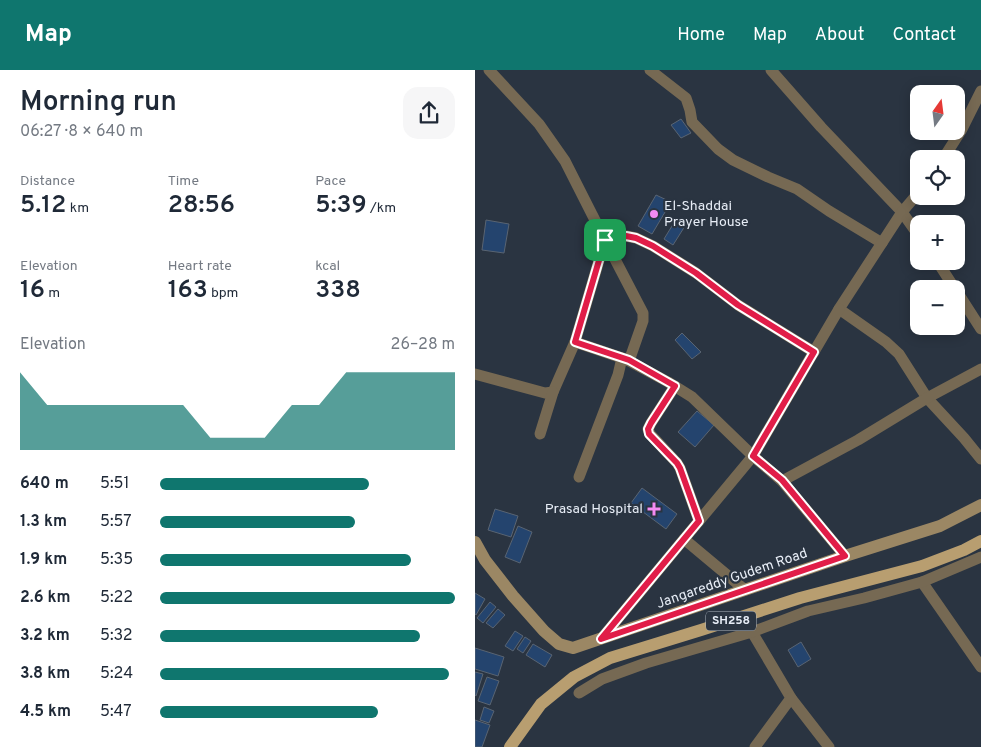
<!DOCTYPE html>
<html lang="en">
<head>
<meta charset="utf-8">
<style>
  body { margin:0; font-family:Overpass,sans-serif; background:#f6f6f7; color:#1f2937; height:100vh; display:flex; flex-direction:column; font-size:19px; white-space:nowrap }
  * { box-sizing:border-box; margin:0 }
  p { font-size:16px; color:#747a83 }
  .icon { flex:none; width:28px; height:28px; fill:none; stroke:currentColor; stroke-width:2; stroke-linecap:round; stroke-linejoin:round }
  .map { position:relative; flex:1; overflow:hidden }
  .sheet { display:flex; flex-direction:column; background:#fff; width:475px }
  .sheet>* { flex:none }
  .needle { width:32px; rotate:14deg }
  .buttons { position:absolute; left:435px; top:15px; display:grid; gap:10px }
  .buttons a { display:grid; place-items:center; width:55px; height:55px; border-radius:10px; background:#fff; box-shadow:0 2px 12px #0003; font-size:25px }
  .pin { position:absolute; display:grid; place-items:center; width:42px; height:42px; color:#fff; margin:-21px; border-radius:10px; box-shadow:0 2px 8px #0006 }
  .round { display:grid; place-items:center; flex:none; width:52px; height:52px; border-radius:15px; background:#f6f6f7 }
  .head { display:flex; align-items:center; justify-content:space-between; height:85px; padding:0 20px }
  h1 { font-size:28px; font-weight:600; line-height:38px }
  .metrics { display:grid; grid-template-columns:repeat(3,1fr); gap:8px; height:85px; padding:5px 20px }
  .metrics div { display:grid; align-content:center }
  .metrics b { font-size:25px; font-weight:600 }
  .metrics small { font-size:14px; font-weight:400 }
  .metrics p { font-size:14px }
  .chart { height:140px; padding:10px 20px }
  .chart p { display:flex; justify-content:space-between }
  .chart svg { width:100%; height:90px; margin-top:5px; fill:#0f766e; opacity:.7 }
  ul { padding:0 20px; list-style:none; font-size:16px }
  li { display:grid; grid-template-columns:80px 60px 1fr; align-items:center; height:38px }
  li i { height:12px; border-radius:6px; background:#0f766e }
  header { display:flex; align-items:center; gap:30px; box-sizing:border-box; height:70px; padding:0 25px; background:#0f766e; color:#fff }
  header strong { font-size:24px }
  nav { display:flex; gap:28px; margin-inline-start:auto; font-size:18px }
  main { display:flex; flex:1; min-height:0 }
  .map>svg:first-child { display:block }
  .building { fill:#24446e; stroke:#596472 }
  .lines { fill:none; stroke-linecap:round; stroke-linejoin:round }
  .street { stroke:#766953; stroke-width:11 }
  .secondary { stroke:#9b8764; stroke-width:12 }
  .primary { stroke:#b89e70; stroke-width:12 }
  .route-casing { stroke:#fff; stroke-width:10 }
  .route { stroke:#e11d48; stroke-width:6 }
  .poi-dot { fill:#f38af2; stroke:#2a3441; stroke-width:2 }
  .labels { text-anchor:middle; dominant-baseline:central; stroke-width:4.5; stroke-linejoin:round; paint-order:stroke }
  .shield { fill:#2a3441; stroke:#aeb6c0; stroke-width:1 }
  .shield-label { font-size:12px; font-weight:bold; fill:#e7edf6 }
  .poi-label { font-size:14px; fill:#e7edf6; stroke:#2a3441; text-anchor:start }
  .street-label { font-size:14px; fill:#e7edf6; stroke:#2a3441 }
</style>
</head>
<body>
<header>
<strong>Map</strong>
<nav><a>Home</a><a>Map</a><a>About</a><a>Contact</a></nav>
</header>
<main>
<section class="sheet">
<div class="head"><div><h1>Morning run</h1><p>06:27 · 8 × 640 m</p></div><a class="round"><svg class="icon" aria-label="share" viewBox="0 0 24 24"><path d="M12 15V3M7 8l5-5 5 5M5 13v7h14v-7"/></svg></a></div>
<div class="metrics">
<div><p>Distance</p><b>5.12<small> km</small></b></div>
<div><p>Time</p><b>28:56</b></div>
<div><p>Pace</p><b>5:39<small> /km</small></b></div>
</div>
<div class="metrics">
<div><p>Elevation</p><b>16<small> m</small></b></div>
<div><p>Heart rate</p><b>163<small> bpm</small></b></div>
<div><p>kcal</p><b>338</b></div>
</div>
<div class="chart"><p><span>Elevation</span>26–28 m</p>
<svg viewBox="0 0 160 44" preserveAspectRatio="none"><path d="M0 44V6L10 22L20 22L30 22L40 22L50 22L60 22L70 38L80 38L90 38L100 22L110 22L120 6L130 6L140 6L150 6L160 6V44z"/></svg>
</div>
<ul>
<li><b>640 m</b>5:51<i style="width:71%"></i></li>
<li><b>1.3 km</b>5:57<i style="width:66%"></i></li>
<li><b>1.9 km</b>5:35<i style="width:85%"></i></li>
<li><b>2.6 km</b>5:22<i style="width:100%"></i></li>
<li><b>3.2 km</b>5:32<i style="width:88%"></i></li>
<li><b>3.8 km</b>5:24<i style="width:98%"></i></li>
<li><b>4.5 km</b>5:47<i style="width:74%"></i></li>
</ul>
</section>
<div class="map">
<svg width="506" height="677" viewBox="0 0 506 677">
  <rect width="100%" height="100%" fill="#2a3441"/>
  <g class="building">
    <polygon points="206,49 216,63 206,68 196,55"/>
    <polygon points="181,125 196,132 177,164 163,156"/>
    <polygon points="11,150 34,154 29,183 7,180"/>
    <polygon points="200,151 210,156 198,175 189,169"/>
    <polygon points="207,263 226,282 217,289 200,270"/>
    <polygon points="222,341 239,355 220,377 203,362"/>
    <polygon points="167,418 202,444 191,459 156,433"/>
    <polygon points="20,439 43,446 36,467 13,460"/>
    <polygon points="43,456 57,462 45,493 30,487"/>
    <polygon points="0,523 10,529 1,545 0,544"/>
    <polygon points="15,532 21,537 8,553 2,548"/>
    <polygon points="23,539 30,545 18,558 11,553"/>
    <polygon points="40,561 48,566 38,581 30,576"/>
    <polygon points="50,567 56,571 48,583 42,579"/>
    <polygon points="326,572 336,589 323,597 313,580"/>
    <polygon points="58,574 77,585 70,597 51,585"/>
    <polygon points="0,578 29,587 23,606 0,599"/>
    <polygon points="0,602 8,604 1,626 0,625"/>
    <polygon points="12,607 24,611 15,635 3,631"/>
    <polygon points="9,637 19,641 14,653 5,650"/>
    <polygon points="0,650 15,655 7,677 0,677"/>
  </g>
  <g class="lines">
    <g class="street">
      <polyline points="175,0 211,28 215,40 217,52 243,79 258,90 293,107 322,119 354,141 407,173"/>
      <polyline points="296,0 346,57 427,142 444,166"/>
      <polyline points="468,89 487,59 506,21"/>
      <polyline points="444,122 427,142 364,239 411,272 424,284 452,328 489,368 506,389"/>
      <polyline points="462,191 480,219"/>
      <polyline points="481,220 506,259"/>
      <polyline points="364,239 278,386 307,411 370,486"/>
      <polyline points="100,272 153,290"/>
      <polyline points="0,304 70,323 78,322 100,272 130,170 90,91 64,54 14,0"/>
      <polyline points="200,316 176,353 173,359 175,364 202,393 205,398 224,451"/>
      <polyline points="65,364 78,322"/>
      <polyline points="104,407 143,305 147,288"/>
      <polyline points="307,411 383,370 452,328 506,299"/>
      <polyline points="209,469 270,520"/>
      <polyline points="447,512 506,597"/>
      <polyline points="277,562 316,628 280,677"/>
      <polyline points="126,569 278,386 217,327 193,312 154,291 168,251 168,243 130,170 151,166 161,168 178,176 221,203 263,235 339,282"/>
      <polyline points="104,623 127,609 171,593 277,562 333,541 389,528 447,512 506,487"/>
      <polyline points="316,628 354,677"/>
    </g>
    <polyline class="secondary" points="0,472 10,490 38,526 69,561 84,574 98,578 370,486 465,456 506,435"/>
    <polyline class="primary" points="35,677 66,634 99,607 135,588 226,560 325,528 447,496 489,480 506,471"/>
  </g>
  <g class="lines">
    <defs>
      <polygon id="route" points="151,166 161,168 178,176 221,203 263,235 339,282 278,386 307,410 370,486 126,569 224,451 205,398 202,393 174,364 173,359 176,353 200,316 154,290 100,272 130,170"/>
    </defs>
    <use href="#route" class="route-casing"/>
    <use href="#route" class="route"/>
  </g>
  <g class="poi-dot">
    <circle cx="179" cy="144" r="5"/>
    <path d="M176.5 431.5h5v5h5v5h-5v5h-5v-5h-5v-5h5z"/>
  </g>
  <g class="labels">
    <rect class="shield" x="231" y="541.5" width="50" height="19" rx="4"/>
    <g class="shield-label">
      <text x="256" y="551">SH258</text>
    </g>
    <g class="poi-label">
      <text x="189" y="136">El-Shaddai<tspan x="189" dy="16">Prayer House</tspan></text>
      <text x="168" y="439" text-anchor="end">Prasad Hospital</text>
    </g>
    <g class="street-label">
      <text transform="translate(257 509) rotate(-19)">Jangareddy Gudem Road</text>
    </g>
  </g>
</svg>
<div class="buttons">
<a><svg class="needle" viewBox="-14 -14 28 28"><path d="M0-13l5 13h-10z" fill="#e53935"/><path d="M0 13l5-13h-10z" fill="#747a83"/></svg></a>
<a><svg class="icon" aria-label="locate" viewBox="0 0 24 24"><circle cx="12" cy="12" r="6"/><path d="M12 2v4M12 18v4M2 12h4M18 12h4"/></svg></a>
<a>+</a>
<a>−</a>
</div>
<div class="pin" style="left:130px;top:170px;background:#1e9e55"><svg class="icon" aria-label="arrive" viewBox="0 0 24 24"><path d="M6 21V4h12l-3 4 3 4H6"/></svg></div>
</div>
</main>
</body>
</html>
